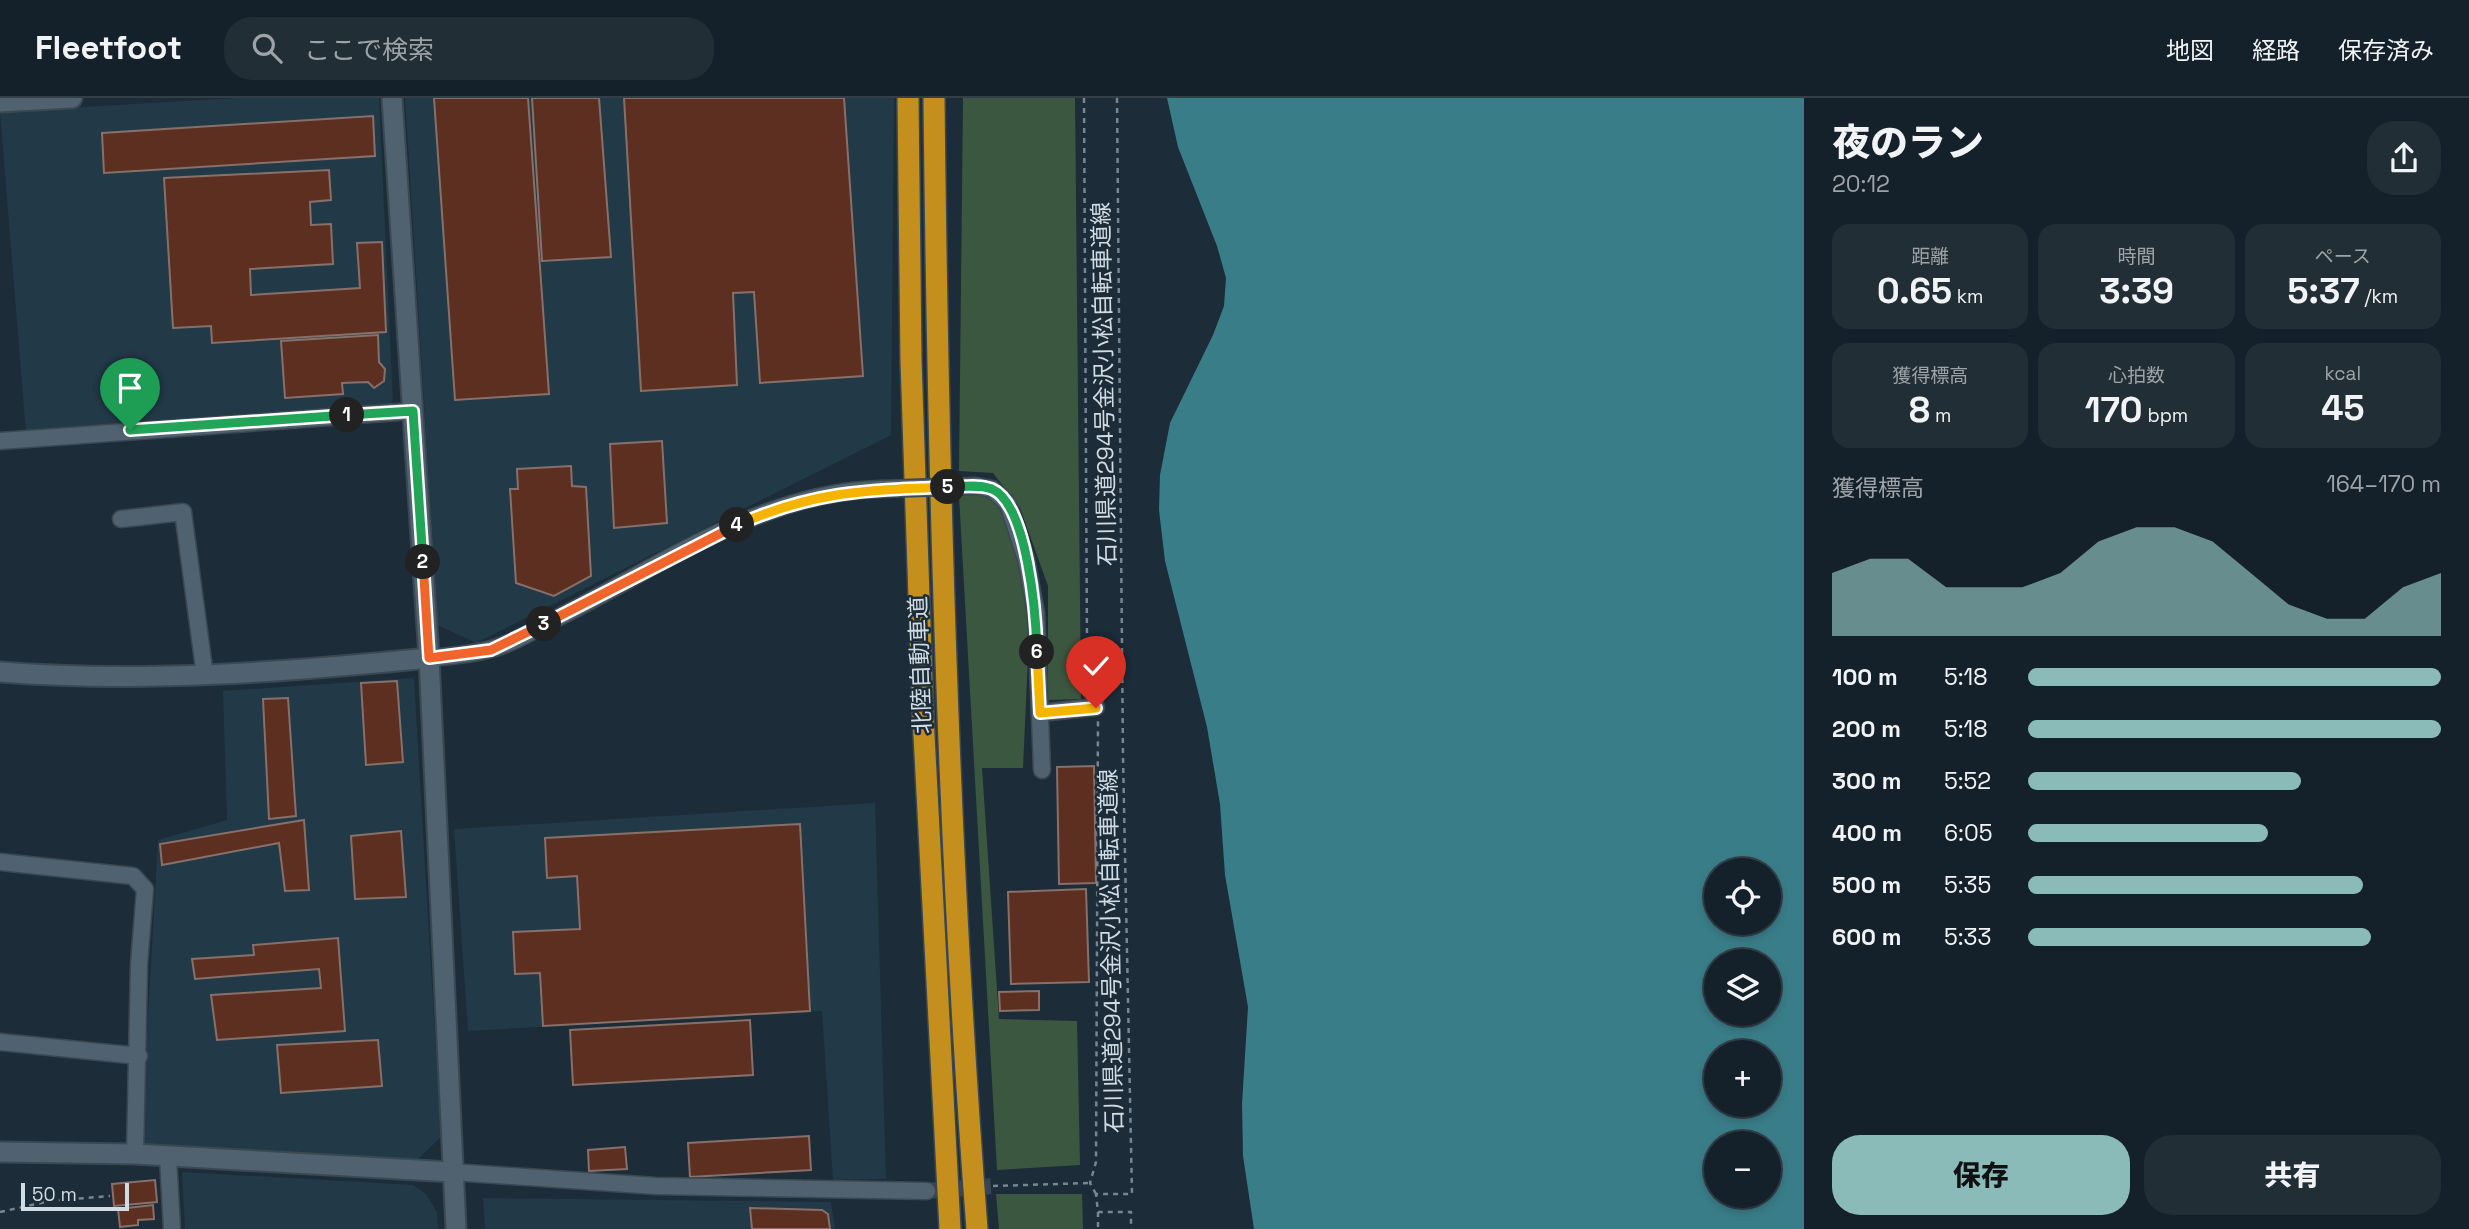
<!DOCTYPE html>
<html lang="ja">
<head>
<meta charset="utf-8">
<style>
  body { margin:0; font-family:"Space Grotesk","Noto Sans JP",sans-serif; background:#222e36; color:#f1f3f6; height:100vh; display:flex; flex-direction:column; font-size:26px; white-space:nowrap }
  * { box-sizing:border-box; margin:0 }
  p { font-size:23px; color:#9da3a8 }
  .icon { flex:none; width:38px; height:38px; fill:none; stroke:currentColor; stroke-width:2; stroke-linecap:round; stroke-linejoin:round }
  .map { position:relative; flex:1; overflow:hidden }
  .side { display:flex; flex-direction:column; background:#15212a; width:665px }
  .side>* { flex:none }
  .fabs { position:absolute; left:1704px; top:760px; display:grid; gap:14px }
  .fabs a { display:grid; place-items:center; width:77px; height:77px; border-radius:50%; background:#15212a; box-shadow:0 4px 10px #0003,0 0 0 2px #343e47; font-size:35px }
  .scale { position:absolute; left:21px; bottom:18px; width:108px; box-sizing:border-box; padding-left:7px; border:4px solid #d1dbe3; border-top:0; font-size:19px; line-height:24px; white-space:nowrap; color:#d1dbe3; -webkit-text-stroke:5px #1c2c38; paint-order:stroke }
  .pin { position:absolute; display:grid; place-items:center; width:60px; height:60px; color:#fff; margin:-72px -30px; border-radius:50% 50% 50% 0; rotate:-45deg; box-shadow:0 0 7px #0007 }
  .pin .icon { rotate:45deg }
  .km { position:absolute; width:35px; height:35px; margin:-18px; border-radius:50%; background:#222; color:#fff; font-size:19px; line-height:35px; text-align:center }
  .round { display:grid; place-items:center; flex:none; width:74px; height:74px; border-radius:28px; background:#222e36 }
  .headline { display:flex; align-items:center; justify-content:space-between; height:119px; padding:0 28px }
  h1 { font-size:38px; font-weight:800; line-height:52px }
  .stats { display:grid; grid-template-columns:repeat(3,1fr); gap:10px; height:119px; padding:7px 28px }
  .stats div { display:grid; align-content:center; border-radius:18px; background:#222e36; text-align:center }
  .stats b { font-size:35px; font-weight:800 }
  .stats small { font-size:19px; font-weight:400 }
  .stats p { font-size:19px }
  .chart { height:196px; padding:14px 28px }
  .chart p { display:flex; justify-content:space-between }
  .chart svg { width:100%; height:126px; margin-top:7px; fill:#8bbbb9; opacity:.7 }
  .cta { display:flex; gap:14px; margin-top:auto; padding:14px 28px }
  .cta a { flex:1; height:80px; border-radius:28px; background:#8bbbb9; color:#111; font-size:28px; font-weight:800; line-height:80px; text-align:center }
  .cta a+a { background:#222e36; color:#f1f3f6 }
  ul { padding:0 28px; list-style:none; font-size:23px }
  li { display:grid; grid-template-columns:112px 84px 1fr; align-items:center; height:52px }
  li i { height:18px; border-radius:9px; background:#8bbbb9 }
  header { display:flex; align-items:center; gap:42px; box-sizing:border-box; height:98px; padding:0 35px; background:#15212a; border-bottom:2px solid #343e47 }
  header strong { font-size:33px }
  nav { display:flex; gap:38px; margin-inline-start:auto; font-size:24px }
  .search { width:490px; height:63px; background:#222e36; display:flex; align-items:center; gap:18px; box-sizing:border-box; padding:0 24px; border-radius:28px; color:#9da3a8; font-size:26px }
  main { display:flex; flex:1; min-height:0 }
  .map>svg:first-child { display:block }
  .built { fill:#223947 }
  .green { fill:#3c573f }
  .water { fill:#397d88; fill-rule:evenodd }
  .building { fill:#5d2f21; stroke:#877069; stroke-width:2 }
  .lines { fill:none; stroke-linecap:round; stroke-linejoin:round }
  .minor-tunnel { stroke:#374652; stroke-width:16; stroke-dasharray:16 8; stroke-linecap:butt }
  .minor-casing { stroke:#3a4852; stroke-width:19 }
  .tertiary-casing { stroke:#3a4852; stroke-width:23 }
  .motorway-casing { stroke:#3a4852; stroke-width:24 }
  .path { stroke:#798690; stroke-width:2.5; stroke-dasharray:5 5; stroke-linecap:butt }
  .minor { stroke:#50616f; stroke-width:16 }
  .tertiary { stroke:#50616f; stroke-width:19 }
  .motorway { stroke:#c58f1e; stroke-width:21 }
  .minor-bridge-casing { stroke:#3a4852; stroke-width:19; stroke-linecap:butt }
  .minor-bridge { stroke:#50616f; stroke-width:16 }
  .split-1-casing { stroke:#fff; stroke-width:14 }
  .split-2-casing { stroke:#fff; stroke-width:14 }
  .split-3-casing { stroke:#fff; stroke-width:14 }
  .split-4-casing { stroke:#fff; stroke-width:14 }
  .split-5-casing { stroke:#fff; stroke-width:14 }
  .split-6-casing { stroke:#fff; stroke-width:14 }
  .split-7-casing { stroke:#fff; stroke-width:14 }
  .split-1 { stroke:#22a559; stroke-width:9 }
  .split-2 { stroke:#22a559; stroke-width:9 }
  .split-3 { stroke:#f0652b; stroke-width:9 }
  .split-4 { stroke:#f0652b; stroke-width:9 }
  .split-5 { stroke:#f5b400; stroke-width:9 }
  .split-6 { stroke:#22a559; stroke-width:9 }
  .split-7 { stroke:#f5b400; stroke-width:9 }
  .labels { text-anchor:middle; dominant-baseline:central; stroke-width:5; stroke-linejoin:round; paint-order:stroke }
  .street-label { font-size:23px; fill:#d1dbe3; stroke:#1c2c38 }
</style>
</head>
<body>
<header>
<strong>Fleetfoot</strong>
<div class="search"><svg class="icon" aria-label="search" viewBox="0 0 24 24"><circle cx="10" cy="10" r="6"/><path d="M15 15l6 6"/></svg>ここで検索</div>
<nav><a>地図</a><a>経路</a><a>保存済み</a></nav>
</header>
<main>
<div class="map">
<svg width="1804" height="1131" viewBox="0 0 1804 1131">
  <rect width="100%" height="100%" fill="#1c2c38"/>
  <g class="built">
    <polygon points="235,0 379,0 393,306 26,335 0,14"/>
    <polygon points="405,0 894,0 891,337 476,545 438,527"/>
    <polygon points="414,580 441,1039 415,1064 153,1054 141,1043 158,742 227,722 223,593"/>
    <polygon points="875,705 886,1081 833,1082 822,913 468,933 454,731"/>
    <polygon points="182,1074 413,1087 426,1096 437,1114 438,1131 185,1131"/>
    <polygon points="483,1100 831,1104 835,1131 485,1131"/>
  </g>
  <g class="green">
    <polygon points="963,0 1075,0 1081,601 1048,602 1048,488 1020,410 993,375 959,373"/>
    <polygon points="978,396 996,403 1008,421 1030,515 1023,670 982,670 999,921 1077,923 1080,1067 997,1072 959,398"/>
    <polygon points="996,1096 1082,1096 1083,1131 999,1131"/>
  </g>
  <path class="water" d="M1167 0H1804V1131H1254L1243 1058 1242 1006 1248 909 1225 777 1220 706 1207 629 1165 463 1159 412 1160 377 1170 325 1213 237 1224 208 1226 180 1217 148 1178 49ZM1717 772H1769V824H1717ZM1717 863H1769V915H1717ZM1717 954H1769V1006H1717ZM1717 1045H1769V1097H1717Z"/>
  <g class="building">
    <polygon points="434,0 528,0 549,296 455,302"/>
    <polygon points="532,0 599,0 611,159 542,163"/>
    <polygon points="624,0 844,0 863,278 760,285 754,194 733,195 737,287 641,293"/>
    <polygon points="373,18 375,58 104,75 102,35"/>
    <polygon points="329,72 331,102 310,104 311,127 331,126 333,166 250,171 251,197 360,190 357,145 382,144 386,234 212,245 211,228 173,230 164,80"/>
    <polygon points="378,237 379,264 385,271 384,283 374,290 368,284 342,285 343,296 285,300 281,243"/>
    <polygon points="662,343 667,425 614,430 610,346"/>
    <polygon points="571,368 572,388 586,389 591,478 554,498 516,485 510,391 518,391 517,371"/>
    <polygon points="397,583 403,664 366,667 361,585"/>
    <polygon points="288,600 296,718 269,721 263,601"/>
    <polygon points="1094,668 1096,785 1059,786 1057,669"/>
    <polygon points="304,722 309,792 285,793 279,745 162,767 160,746"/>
    <polygon points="800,726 810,913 543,928 540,875 515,876 513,834 580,831 577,778 547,780 545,740"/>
    <polygon points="401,733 406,799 355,801 351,738"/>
    <polygon points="1086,791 1089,884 1011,886 1008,794"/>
    <polygon points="338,840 345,933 217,942 211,897 321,890 319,871 195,881 192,861 254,857 253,847"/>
    <polygon points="1039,893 1039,912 1000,913 999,894"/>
    <polygon points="750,922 753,977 573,987 570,932"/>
    <polygon points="378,942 382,988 281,995 277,947"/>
    <polygon points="809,1038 811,1072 690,1079 688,1045"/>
    <polygon points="625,1049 627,1071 589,1073 588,1052"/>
    <polygon points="155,1082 157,1104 114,1108 112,1086"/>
    <polygon points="153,1107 154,1121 138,1122 138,1127 120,1129 118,1111"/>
    <polygon points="750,1110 822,1112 828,1116 830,1131 752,1131"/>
  </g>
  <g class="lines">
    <polyline class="minor-tunnel" points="927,1093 993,1088"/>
    <defs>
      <g id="minor">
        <polyline points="0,343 413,313"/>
        <polyline points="976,388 992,391 1008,406 1026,461 1036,515 1042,672"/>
        <polyline points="121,421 183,414 205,578"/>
        <path d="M429 560C449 558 468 557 487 552 514 546 541 528 565 516 665 465 764 394 880 391"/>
        <polyline points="1040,615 1096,609"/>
        <polyline points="0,764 133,778 145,791 139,866 135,1056"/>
        <polyline points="0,944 139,958"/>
        <polyline points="168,1059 172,1131"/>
        <polyline points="452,1074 656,1088 927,1093"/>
      </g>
      <g id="tertiary">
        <polyline points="392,0 429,560 456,1131"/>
        <polyline points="0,4 72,0"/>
        <path d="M0 574C143 585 286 574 429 560"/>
        <polyline points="0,1054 135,1056 452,1074"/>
      </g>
      <g id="motorway">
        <polyline points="908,0 911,262 923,618 950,1131"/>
        <path d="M934 0C938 377 948 755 977 1131"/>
      </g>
    </defs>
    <use href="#minor" class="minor-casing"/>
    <use href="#tertiary" class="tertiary-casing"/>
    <use href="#motorway" class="motorway-casing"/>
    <g class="path">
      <polyline points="1084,0 1087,545 1094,595"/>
      <polyline points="1117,0 1123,659 1132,1096 1096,1096 1098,1114 1131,1114 1131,1131"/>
      <polyline points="993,1088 1090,1085"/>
      <polyline points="1096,1096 1090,1085 1096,1064 1098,622"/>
      <polyline points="0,1114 50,1103 110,1098"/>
      <polyline points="1098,1114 1098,1131"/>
    </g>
    <use href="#minor" class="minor"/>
    <use href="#tertiary" class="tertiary"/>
    <use href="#motorway" class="motorway"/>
    <defs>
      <polyline id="minor-bridge" points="880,391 976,388"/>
    </defs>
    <use href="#minor-bridge" class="minor-bridge-casing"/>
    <use href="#minor-bridge" class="minor-bridge"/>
  </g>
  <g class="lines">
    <defs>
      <polyline id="split-1" points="130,332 347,317"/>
      <polyline id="split-2" points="347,317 413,313 423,464"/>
      <polyline id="split-3" points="423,464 429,560 491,552 544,526"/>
      <polyline id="split-4" points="544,526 737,427"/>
      <path id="split-5" d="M737 427C815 393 865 392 948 389"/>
      <path id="split-6" d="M948 389C962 389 979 386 992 391 1028 407 1036 518 1037 554"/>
      <polyline id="split-7" points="1037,554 1040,615 1096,610"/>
    </defs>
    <use href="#split-1" class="split-1-casing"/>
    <use href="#split-2" class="split-2-casing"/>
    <use href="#split-3" class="split-3-casing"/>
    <use href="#split-4" class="split-4-casing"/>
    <use href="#split-5" class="split-5-casing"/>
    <use href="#split-6" class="split-6-casing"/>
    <use href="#split-7" class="split-7-casing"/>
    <use href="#split-1" class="split-1"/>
    <use href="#split-2" class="split-2"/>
    <use href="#split-3" class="split-3"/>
    <use href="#split-4" class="split-4"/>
    <use href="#split-5" class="split-5"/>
    <use href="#split-6" class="split-6"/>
    <use href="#split-7" class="split-7"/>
  </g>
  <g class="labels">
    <g class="street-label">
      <text transform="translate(1104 286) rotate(-91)">石川県道294号金沢小松自転車道線</text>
      <text transform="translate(920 567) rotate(-92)">北陸自動車道</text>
      <text transform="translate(1111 853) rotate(-91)">石川県道294号金沢小松自転車道線</text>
    </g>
  </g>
</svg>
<div class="fabs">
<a><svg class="icon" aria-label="locate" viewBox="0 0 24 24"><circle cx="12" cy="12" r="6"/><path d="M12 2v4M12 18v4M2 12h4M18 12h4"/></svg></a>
<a><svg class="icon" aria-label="layers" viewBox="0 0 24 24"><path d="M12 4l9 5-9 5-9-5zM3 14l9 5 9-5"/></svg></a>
<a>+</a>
<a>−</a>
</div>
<div class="scale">50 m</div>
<div class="pin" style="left:130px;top:332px;background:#1e9e55"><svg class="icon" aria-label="arrive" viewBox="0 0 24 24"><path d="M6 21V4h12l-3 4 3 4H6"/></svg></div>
<div class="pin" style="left:1096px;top:610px;background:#d93025"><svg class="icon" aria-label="check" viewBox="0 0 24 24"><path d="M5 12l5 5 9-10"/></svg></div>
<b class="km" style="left:347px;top:317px">1</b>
<b class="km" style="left:423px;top:464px">2</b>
<b class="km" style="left:544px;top:526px">3</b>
<b class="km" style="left:737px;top:427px">4</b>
<b class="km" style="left:948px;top:389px">5</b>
<b class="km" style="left:1037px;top:554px">6</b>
</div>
<section class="side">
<div class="headline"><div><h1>夜のラン</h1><p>20:12</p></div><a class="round"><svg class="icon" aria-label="share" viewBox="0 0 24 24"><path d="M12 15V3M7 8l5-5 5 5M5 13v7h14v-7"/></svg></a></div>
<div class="stats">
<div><p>距離</p><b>0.65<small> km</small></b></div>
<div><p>時間</p><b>3:39</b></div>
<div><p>ペース</p><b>5:37<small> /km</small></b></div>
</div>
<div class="stats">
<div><p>獲得標高</p><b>8<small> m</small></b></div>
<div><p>心拍数</p><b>170<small> bpm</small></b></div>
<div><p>kcal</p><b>45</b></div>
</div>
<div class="chart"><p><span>獲得標高</span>164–170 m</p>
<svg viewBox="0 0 160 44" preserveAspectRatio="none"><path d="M0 44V22L10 17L20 17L30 27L40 27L50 27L60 22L70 11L80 6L90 6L100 11L110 22L120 33L130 38L140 38L150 27L160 22V44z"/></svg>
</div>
<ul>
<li><b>100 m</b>5:18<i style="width:100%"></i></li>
<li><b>200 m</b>5:18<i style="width:100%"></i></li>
<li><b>300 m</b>5:52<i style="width:66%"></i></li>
<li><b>400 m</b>6:05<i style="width:58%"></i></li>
<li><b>500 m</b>5:35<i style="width:81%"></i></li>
<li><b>600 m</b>5:33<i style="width:83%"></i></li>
</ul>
<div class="cta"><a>保存</a><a>共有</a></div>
</section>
</main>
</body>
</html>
